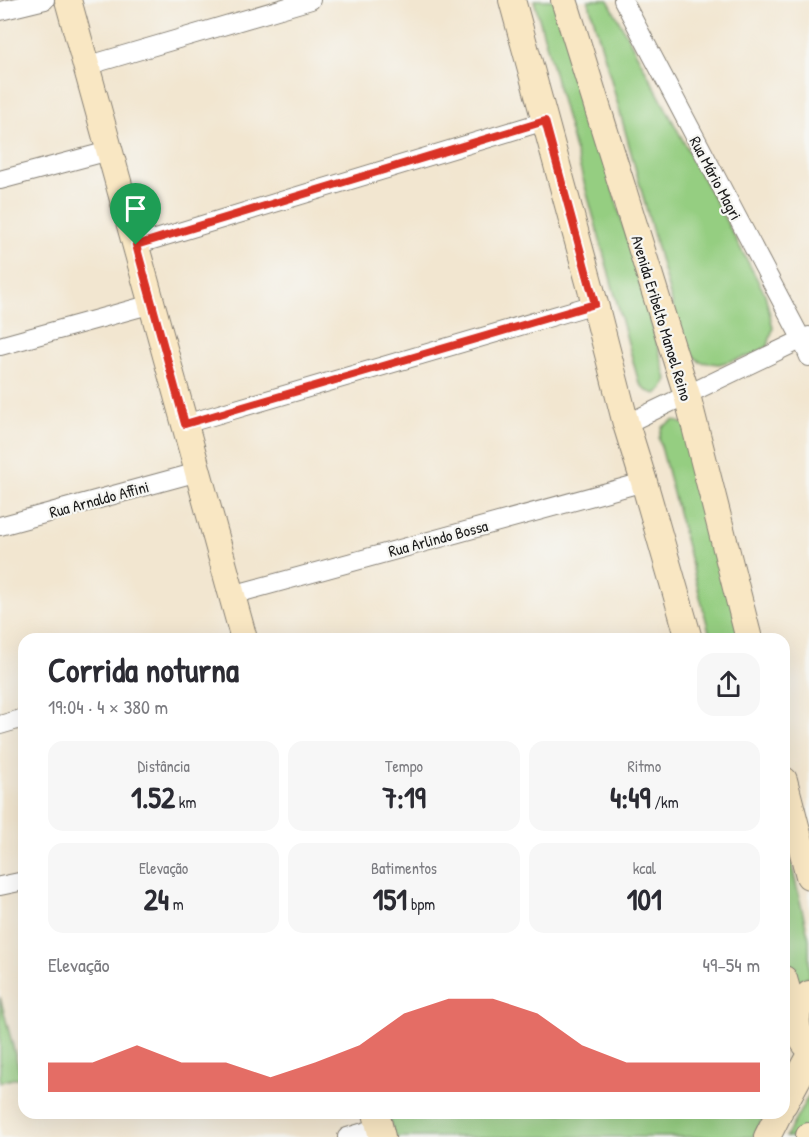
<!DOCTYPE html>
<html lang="pt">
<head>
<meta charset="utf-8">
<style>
  body { margin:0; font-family:"Patrick Hand",sans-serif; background:#f7f7f7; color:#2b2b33; height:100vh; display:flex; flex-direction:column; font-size:22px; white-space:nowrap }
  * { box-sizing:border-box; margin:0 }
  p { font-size:20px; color:#7c7c81 }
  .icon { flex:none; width:33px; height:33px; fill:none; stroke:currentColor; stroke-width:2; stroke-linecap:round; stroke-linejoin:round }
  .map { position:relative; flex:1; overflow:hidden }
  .sheet { position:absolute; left:18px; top:633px; width:772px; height:486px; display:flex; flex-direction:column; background:#fff; border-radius:18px; box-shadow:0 6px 24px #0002 }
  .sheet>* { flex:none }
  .pin { position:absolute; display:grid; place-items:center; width:51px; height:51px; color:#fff; margin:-62px -26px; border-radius:50% 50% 50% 0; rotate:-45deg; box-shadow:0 0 6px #0007 }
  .pin .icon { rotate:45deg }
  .round { display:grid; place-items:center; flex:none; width:63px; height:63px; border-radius:18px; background:#f7f7f7 }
  .overview { display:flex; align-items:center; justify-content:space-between; height:102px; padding:0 30px }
  h1 { font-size:33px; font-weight:700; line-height:45px }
  .stats { display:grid; grid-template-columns:repeat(3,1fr); gap:9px; height:102px; padding:6px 30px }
  .stats div { display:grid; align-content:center; border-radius:15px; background:#f7f7f7; text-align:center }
  .stats b { font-size:30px; font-weight:700 }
  .stats small { font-size:16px; font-weight:400 }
  .stats p { font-size:16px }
  .chart { height:168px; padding:12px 30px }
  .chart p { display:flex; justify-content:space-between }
  .chart svg { width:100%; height:108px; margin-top:6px; fill:#d93025; opacity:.7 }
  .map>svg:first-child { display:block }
  .green { fill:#95ce81; stroke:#58754e; stroke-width:1.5 }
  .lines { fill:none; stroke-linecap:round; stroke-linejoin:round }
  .street-casing { stroke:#878176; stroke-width:20 }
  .secondary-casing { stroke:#878176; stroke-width:28 }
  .street { stroke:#fff; stroke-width:18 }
  .secondary { stroke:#f9e7c3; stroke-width:26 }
  .route-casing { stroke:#fff; stroke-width:12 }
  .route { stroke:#d93025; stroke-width:8 }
  .labels { text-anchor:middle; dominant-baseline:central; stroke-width:4.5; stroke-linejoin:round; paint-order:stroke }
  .street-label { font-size:16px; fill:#1c1c1c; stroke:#f6f6f2 }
</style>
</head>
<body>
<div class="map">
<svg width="809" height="1137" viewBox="0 0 809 1137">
  <rect width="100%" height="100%" fill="#f6f6f2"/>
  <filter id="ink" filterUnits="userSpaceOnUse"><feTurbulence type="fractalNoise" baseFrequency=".0167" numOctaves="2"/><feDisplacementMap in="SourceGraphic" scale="12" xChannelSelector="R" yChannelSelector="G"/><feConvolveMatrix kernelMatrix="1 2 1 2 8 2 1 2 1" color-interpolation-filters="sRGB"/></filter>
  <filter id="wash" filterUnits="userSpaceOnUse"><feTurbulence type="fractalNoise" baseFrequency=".008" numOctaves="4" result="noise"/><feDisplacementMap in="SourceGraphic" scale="24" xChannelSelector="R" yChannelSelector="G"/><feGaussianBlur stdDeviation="1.35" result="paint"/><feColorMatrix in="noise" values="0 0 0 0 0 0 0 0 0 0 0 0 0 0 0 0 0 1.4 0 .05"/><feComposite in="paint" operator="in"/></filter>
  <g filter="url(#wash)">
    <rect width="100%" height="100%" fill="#f2e6d0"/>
    <g class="green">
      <polygon points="534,0 559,0 667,379 663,388 656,394 647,391 639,383"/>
      <polygon points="588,0 608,0 765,294 773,328 768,346 753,355 719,364 700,362 684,346 607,65"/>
      <polygon points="674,420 686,425 742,639 711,639 659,439 662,427"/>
      <polygon points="784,846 787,846 809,939 809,976 791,985 784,956"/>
      <polygon points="0,997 21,1077 0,1082"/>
      <polygon points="809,1095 809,1129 805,1137 786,1137"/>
      <polygon points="388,1113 766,1113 753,1137 394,1137"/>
    </g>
  </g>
  <g filter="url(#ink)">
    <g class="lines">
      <defs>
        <g id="street">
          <polyline points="623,0 802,340 809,357"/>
          <polyline points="0,11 45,0"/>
          <polyline points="86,66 311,0"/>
          <polyline points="0,180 109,151"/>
          <polyline points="136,245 545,121"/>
          <polyline points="0,346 152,304"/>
          <polyline points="185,424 595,304"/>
          <polyline points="626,424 809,336"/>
          <polyline points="0,526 198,472"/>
          <polyline points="232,595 644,482"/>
          <polyline points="0,725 24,718"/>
          <polyline points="0,886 24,881"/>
          <polyline points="347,1137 380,1127"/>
        </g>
        <g id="secondary">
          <polyline points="68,0 244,639"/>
          <polyline points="512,0 595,304 626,424 644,482 689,639"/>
          <polyline points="564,0 687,395 749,639"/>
          <polyline points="784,780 809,876"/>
          <polyline points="784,979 796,1020"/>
          <path d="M809 994C806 998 802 1002 800 1006 793 1021 798 1038 809 1048"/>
          <polyline points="784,1104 809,1058"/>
          <polyline points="376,1113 382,1137"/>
          <polyline points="767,1137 779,1113"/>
          <polyline points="809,1137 809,1136"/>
        </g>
      </defs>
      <use href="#street" class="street-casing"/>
      <use href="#secondary" class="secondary-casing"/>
      <use href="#street" class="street"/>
      <use href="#secondary" class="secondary"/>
    </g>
  </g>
  <g class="lines" filter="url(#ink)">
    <defs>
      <polygon id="route" points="545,121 595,304 185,424 136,245"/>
    </defs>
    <use href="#route" class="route-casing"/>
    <use href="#route" class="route"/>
  </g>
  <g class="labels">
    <g class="street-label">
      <text transform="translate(716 178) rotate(62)">Rua Mário Magri</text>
      <text transform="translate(662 318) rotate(73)">Avenida Eribelto Manoel Reino</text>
      <text transform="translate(99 499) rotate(-15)">Rua Arnaldo Affini</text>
      <text transform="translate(438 538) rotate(-15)">Rua Arlindo Bossa</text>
    </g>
  </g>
</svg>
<div class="pin" style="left:136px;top:245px;background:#1e9e55"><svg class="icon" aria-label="arrive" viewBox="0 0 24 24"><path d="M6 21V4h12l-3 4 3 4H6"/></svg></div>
<section class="sheet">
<div class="overview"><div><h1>Corrida noturna</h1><p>19:04 · 4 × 380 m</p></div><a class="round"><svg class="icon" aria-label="share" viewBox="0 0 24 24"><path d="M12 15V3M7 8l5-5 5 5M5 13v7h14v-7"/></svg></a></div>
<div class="stats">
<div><p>Distância</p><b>1.52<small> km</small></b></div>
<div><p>Tempo</p><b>7:19</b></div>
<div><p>Ritmo</p><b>4:49<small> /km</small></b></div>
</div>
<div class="stats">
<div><p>Elevação</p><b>24<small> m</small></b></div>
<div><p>Batimentos</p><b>151<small> bpm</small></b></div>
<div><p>kcal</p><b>101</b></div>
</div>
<div class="chart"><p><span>Elevação</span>49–54 m</p>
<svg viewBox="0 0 160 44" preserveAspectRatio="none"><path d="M0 44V32L10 32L20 25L30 32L40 32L50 38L60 32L70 25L80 12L90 6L100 6L110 12L120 25L130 32L140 32L150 32L160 32V44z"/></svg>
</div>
</section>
</div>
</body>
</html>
